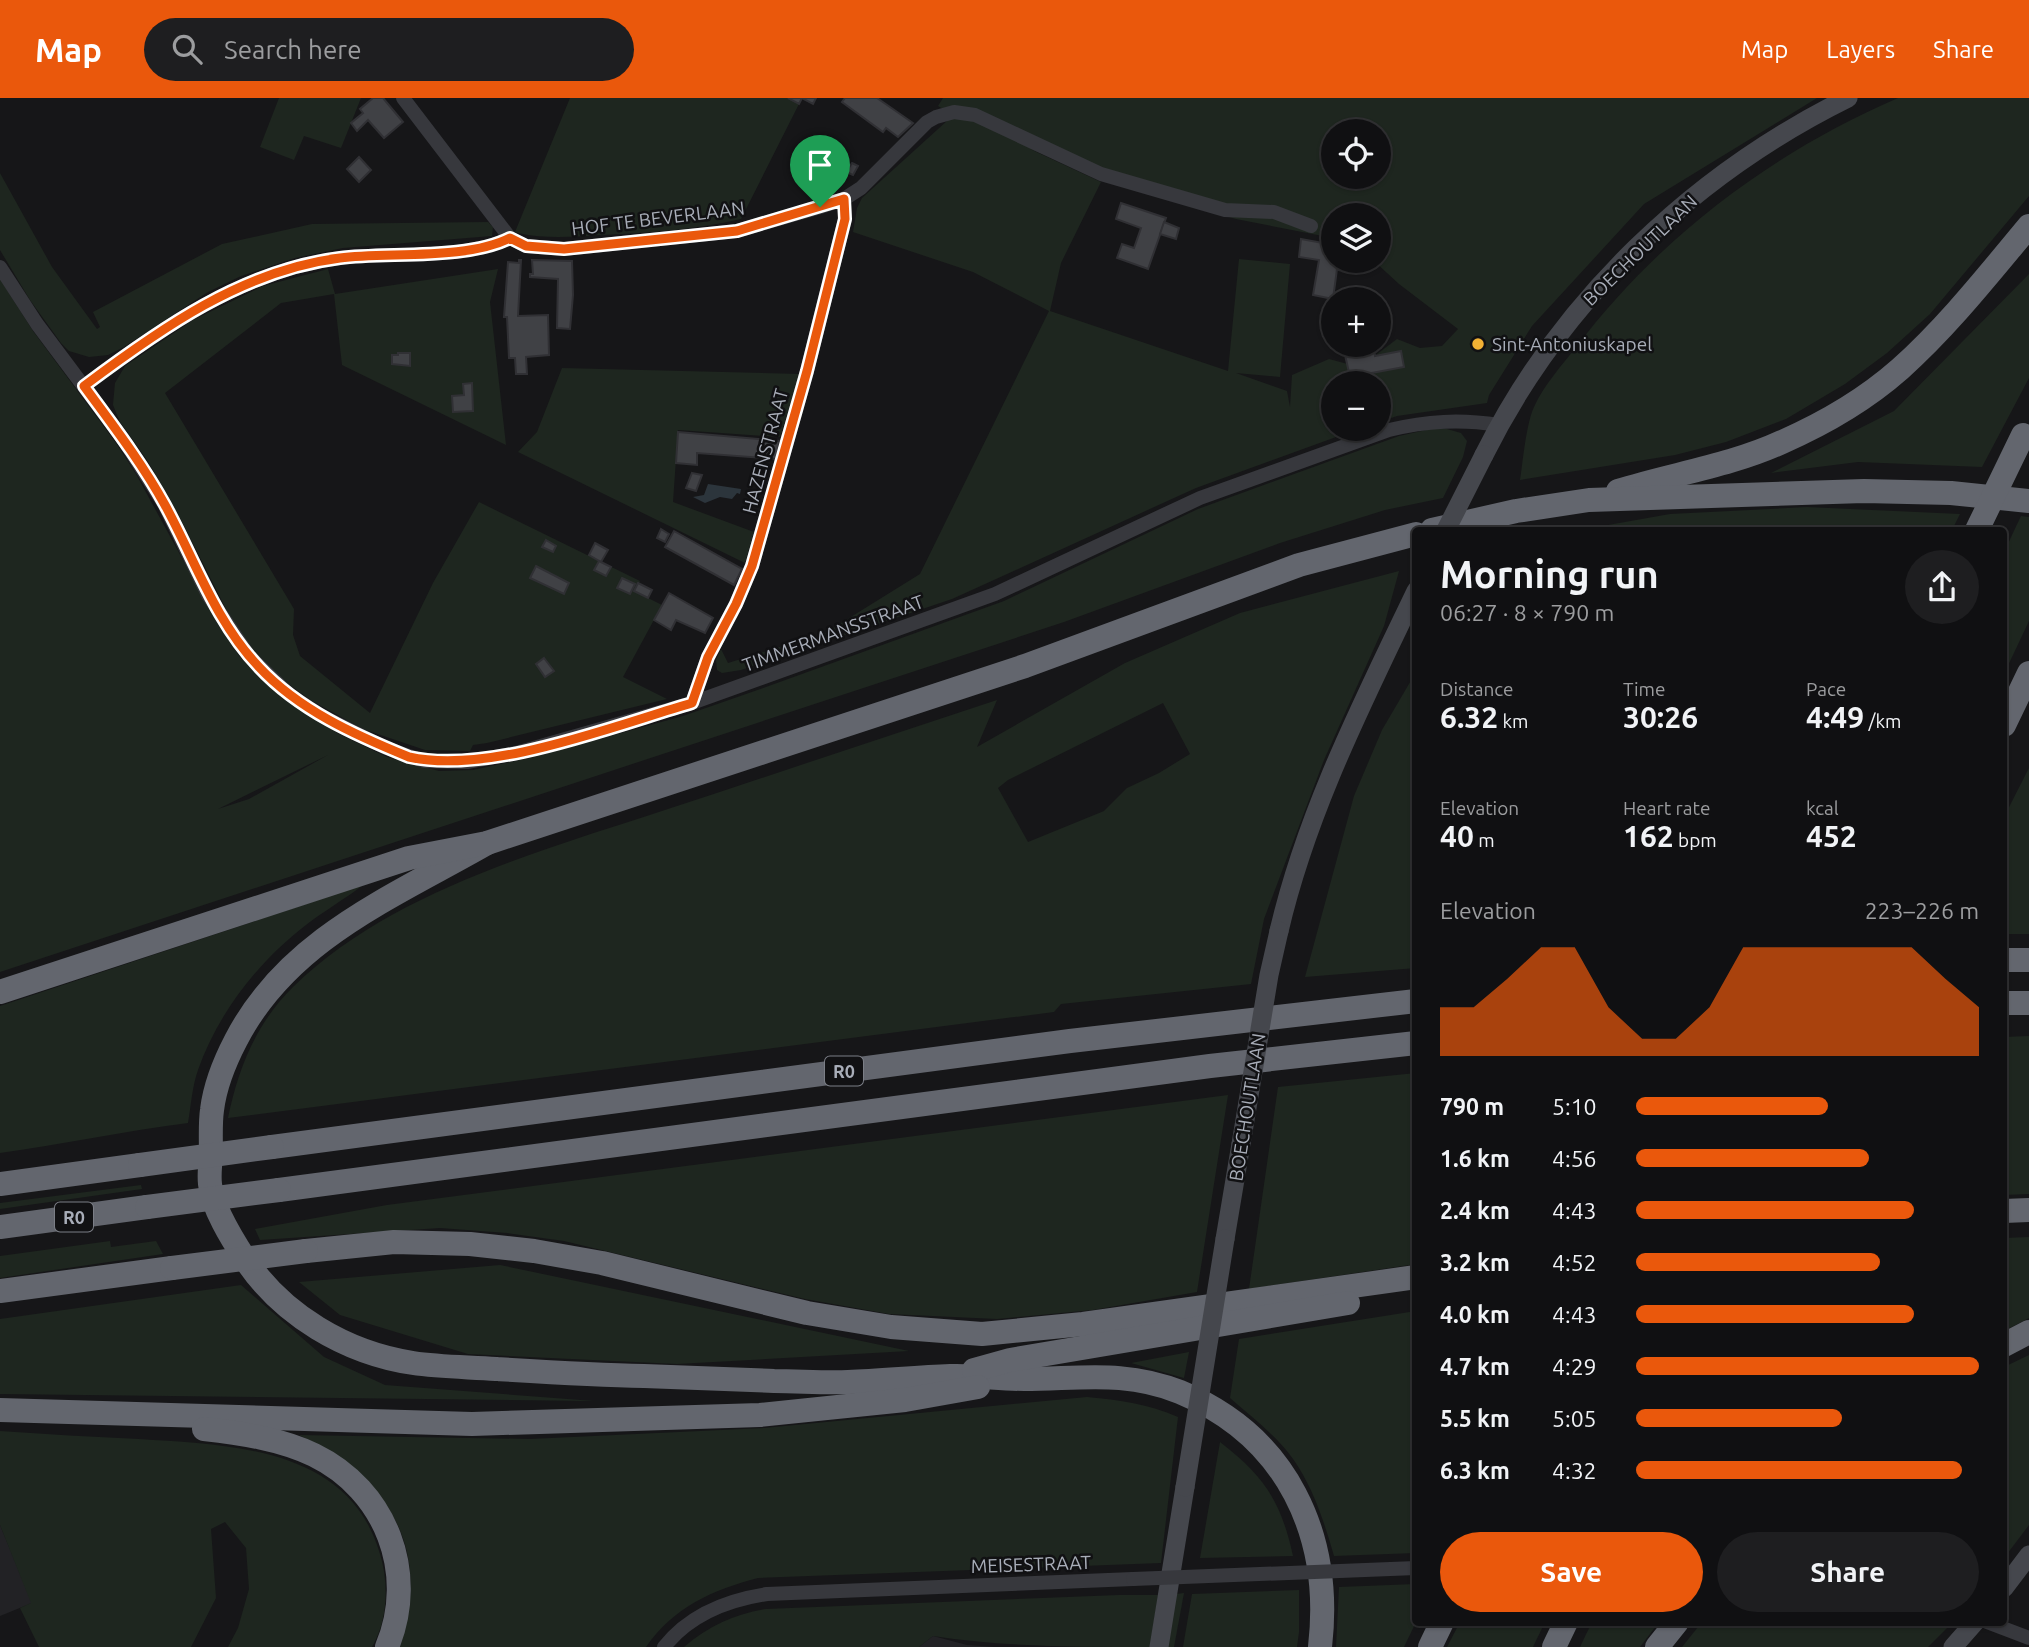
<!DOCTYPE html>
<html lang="en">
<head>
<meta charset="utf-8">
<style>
  body { margin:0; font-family:Ubuntu,sans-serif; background:#1e1e20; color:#f1f3f6; height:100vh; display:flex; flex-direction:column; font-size:26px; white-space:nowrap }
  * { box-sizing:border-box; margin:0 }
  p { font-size:23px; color:#9c9d9f }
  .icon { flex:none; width:38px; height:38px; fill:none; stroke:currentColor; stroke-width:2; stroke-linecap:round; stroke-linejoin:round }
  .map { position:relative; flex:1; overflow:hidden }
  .side { position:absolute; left:1412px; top:429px; width:595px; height:1099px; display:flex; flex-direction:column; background:#101012; border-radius:7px; box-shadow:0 2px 5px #0004,0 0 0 2px #303032 }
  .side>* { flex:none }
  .fabs { position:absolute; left:1321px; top:21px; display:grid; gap:14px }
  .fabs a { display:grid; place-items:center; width:70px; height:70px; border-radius:50%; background:#101012; box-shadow:0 2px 5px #0004,0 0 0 2px #303032; font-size:35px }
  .pin { position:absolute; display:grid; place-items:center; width:60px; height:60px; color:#fff; margin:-72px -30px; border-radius:50% 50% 50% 0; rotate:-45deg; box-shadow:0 0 7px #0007 }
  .pin .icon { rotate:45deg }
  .round { display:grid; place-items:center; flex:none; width:74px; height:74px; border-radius:37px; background:#1e1e20 }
  .head { display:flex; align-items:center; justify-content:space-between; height:119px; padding:0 28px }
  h1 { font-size:38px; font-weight:700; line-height:52px }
  .metrics { display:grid; grid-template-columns:repeat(3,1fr); gap:10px; height:119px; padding:7px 28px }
  .metrics div { display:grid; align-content:center }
  .metrics b { font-size:30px; font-weight:700 }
  .metrics small { font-size:19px; font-weight:400 }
  .metrics p { font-size:19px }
  .chart { height:196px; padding:14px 28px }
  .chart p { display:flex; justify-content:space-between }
  .chart svg { width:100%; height:126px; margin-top:7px; fill:#ea580c; opacity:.7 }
  .primary-button { display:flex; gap:14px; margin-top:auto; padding:14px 28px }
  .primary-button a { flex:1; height:80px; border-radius:42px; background:#ea580c; color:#fff; font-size:28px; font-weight:700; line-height:80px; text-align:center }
  .primary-button a+a { background:#1e1e20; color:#f1f3f6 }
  ul { padding:0 28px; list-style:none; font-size:23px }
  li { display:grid; grid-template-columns:112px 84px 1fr; align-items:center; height:52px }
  li i { height:18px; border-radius:9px; background:#ea580c }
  header { display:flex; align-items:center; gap:42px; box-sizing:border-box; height:98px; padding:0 35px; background:#ea580c; color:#fff }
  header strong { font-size:33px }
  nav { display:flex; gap:38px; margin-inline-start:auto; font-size:24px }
  .search { width:490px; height:63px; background:#1e1e20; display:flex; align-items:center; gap:18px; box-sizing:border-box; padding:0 24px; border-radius:38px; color:#9c9d9f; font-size:26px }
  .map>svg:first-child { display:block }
  .built { fill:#222225 }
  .green { fill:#1e261f; fill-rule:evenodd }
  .water { fill:#2c353c }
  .building { fill:#404145; stroke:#303034; stroke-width:2 }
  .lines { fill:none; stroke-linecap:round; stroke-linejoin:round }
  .street { stroke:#37383d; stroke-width:14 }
  .secondary { stroke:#45474d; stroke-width:19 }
  .highway { stroke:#63666e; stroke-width:24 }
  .street-bridge { stroke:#37383d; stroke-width:14 }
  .secondary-bridge { stroke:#45474d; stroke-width:19 }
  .highway-bridge { stroke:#63666e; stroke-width:24 }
  .route-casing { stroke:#fff; stroke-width:14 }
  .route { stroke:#ea580c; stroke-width:9 }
  .poi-dot { fill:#f2b134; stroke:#111113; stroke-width:2.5 }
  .labels { text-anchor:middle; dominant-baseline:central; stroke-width:5; stroke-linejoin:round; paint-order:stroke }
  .shield { fill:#111113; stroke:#7b7e86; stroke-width:2 }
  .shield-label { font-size:18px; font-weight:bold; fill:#a8adb8 }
  .street-label { font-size:19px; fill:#a8adb8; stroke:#111113 }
  .poi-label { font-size:19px; fill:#a8adb8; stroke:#111113; text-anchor:start }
</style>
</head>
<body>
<header>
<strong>Map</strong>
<div class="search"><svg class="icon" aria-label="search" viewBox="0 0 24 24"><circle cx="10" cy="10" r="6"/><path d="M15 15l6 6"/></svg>Search here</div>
<nav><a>Map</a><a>Layers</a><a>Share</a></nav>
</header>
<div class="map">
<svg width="2029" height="1549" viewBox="0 0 2029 1549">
  <rect width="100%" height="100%" fill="#161618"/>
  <g class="built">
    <polygon points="0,1427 32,1505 0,1518"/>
    <polygon points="933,1538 967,1547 995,1549 919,1549"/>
  </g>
  <g class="green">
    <polygon points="279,0 361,0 341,50 304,38 294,62 260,49"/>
    <path d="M570 0H788L799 6 801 2 741 121C695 132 647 135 600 137 572 139 545 141 518 135L515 134Z"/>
    <path d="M943 0H1817L1644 106 1532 228 1489 297 1487 305 1397 318 1379 324V285H1334V331H1358L1196 390 952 501 741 572 722 575 717 572 716 562 721 551 728 565 825 535 920 476 1049 213 973 174 853 134 857 110 862 100 948 22 957 19 938 8ZM1334 33H1379V79H1334ZM1030 51 1158 99 1236 121 1333 140 1334 117H1379V163H1374L1399 186 1458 231 1442 248 1420 250 1397 241 1373 259 1351 267 1329 261 1292 277 1290 309 1287 293 1236 275 1280 279 1290 166 1239 161 1228 273 1050 213 1061 165 1101 84Z"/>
    <path d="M1898 0H2029V98L1930 216 1887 255 1845 286 1786 321 1726 344 1675 357 1520 382C1523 363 1526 326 1534 309 1544 287 1562 267 1577 248 1661 138 1771 55 1898 0Z"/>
    <polygon points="0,75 52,169 97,231 100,229 93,214 222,146 312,126 488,124 493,129 492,138 343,150 295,160 241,178 208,194 124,249 108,257 89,259 69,253 61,245 30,202 0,152"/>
    <polygon points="328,171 335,196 498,171 490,204 506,347 342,267 334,196 281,205 165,295 294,511 293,537 300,558 370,615 433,485 479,404 640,483 634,493 662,507 623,579 667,601 487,645 473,647 470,653 425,652 363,631 312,603 280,580 252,551 228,515 178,416 147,362 120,324 113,307 115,285 125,268 193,222 263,188"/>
    <polygon points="2029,176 2029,280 1982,369 1858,364 1771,375 1894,313"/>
    <path d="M0 181 33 233 116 345 136 376 219 528 240 559 279 597 339 636 387 659 439 673 473 672 534 659 683 618 766 589 1004 503 1198 411 1399 338 1440 329 1461 335 1467 343 1463 359 1443 400 1385 412 1280 445 1064 524 0 874ZM328 657 249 701 218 711Z"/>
    <polygon points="562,270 800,276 780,339 678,332 673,404 754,434 745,465 518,354 537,334"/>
    <polygon points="1807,409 1960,416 1952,432 1580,432 1670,416"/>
    <polygon points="2021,418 2029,419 2029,523 2004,576 2004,454"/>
    <path d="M1399 473 1384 528 1324 662 1264 821 1251 886 1061 906 1054 914 228 1020C238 971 256 925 293 889 391 793 544 752 671 710 780 674 888 638 997 602L977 649 1125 565 1240 515ZM1163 605 1190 656 1159 675 1127 690 1104 713 1028 744 998 690 1008 682Z"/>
    <polygon points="1416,574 1416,870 1305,879 1354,698 1382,632"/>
    <polygon points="2029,670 2029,836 2004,836 2004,719"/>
    <path d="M363 787C345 801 324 813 306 827 258 864 218 915 198 972 192 989 191 1008 188 1025 125 1033 63 1046 0 1055V908Z"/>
    <polygon points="2029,938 2029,1096 2004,1097 2004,939"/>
    <polygon points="1416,975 1416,1166 1249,1191 1278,989"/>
    <polygon points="1228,997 1197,1194 1093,1212 997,1221 889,1216 805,1201 564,1143 507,1135 440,1130 260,1142 255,1131 387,1107"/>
    <polygon points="141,1087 142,1091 0,1111 0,1105"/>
    <polygon points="2029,1139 2029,1220 2004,1233 2004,1140"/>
    <polygon points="110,1143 111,1149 156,1143 163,1156 0,1180 0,1158"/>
    <polygon points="500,1167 909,1253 677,1266 468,1256 340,1217 299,1184"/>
    <polygon points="241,1187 324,1259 385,1287 594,1303 0,1296 0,1221"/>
    <path d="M1416 1213V1455L1334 1458C1325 1427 1316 1398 1299 1370 1282 1342 1254 1321 1230 1300L1239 1241Z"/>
    <polygon points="1189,1254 1184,1280 1131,1265"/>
    <polygon points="2029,1257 2029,1427 2004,1460 2004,1269"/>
    <path d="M1087 1299C1120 1302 1148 1306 1178 1319L1161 1465 758 1480C712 1492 674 1509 646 1549H400C432 1447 389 1383 299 1337L530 1341 764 1330Z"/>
    <path d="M0 1333C46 1336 92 1339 139 1341 231 1347 349 1349 380 1456 389 1485 388 1522 372 1549H228L238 1530 249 1491 246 1450 225 1424 211 1431 216 1500 191 1549H39L20 1510 31 1505 0 1427Z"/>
    <path d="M1220 1344C1264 1378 1281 1403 1293 1458L1200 1460Z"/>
    <polygon points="1416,1486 1416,1524 1404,1549 1336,1549 1339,1489"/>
    <polygon points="1299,1492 1299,1534 1297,1549 1183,1549 1192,1496"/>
    <polygon points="1184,1495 1174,1549 1168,1549 1176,1496"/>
    <path d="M1119 1497H1158L1150 1549C1078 1549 1003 1549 933 1538L919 1549H684C709 1528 735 1516 766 1511Z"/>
    <polygon points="1460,1524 1545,1524 1533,1549 1447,1549"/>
    <polygon points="1592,1524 1659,1524 1640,1549 1580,1549"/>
    <polygon points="1702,1524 1933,1524 1948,1529 1928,1549 1682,1549"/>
  </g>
  <polygon class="water" points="708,386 741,391 740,396 737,395 732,401 720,399 705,405 693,399 704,397"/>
  <g class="building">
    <polygon points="373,0 383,0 403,24 384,40 368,22 357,33 351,25 363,15 360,11"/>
    <polygon points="788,0 816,0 813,6 802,0 799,6"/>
    <polygon points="845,0 877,0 913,25 898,39 886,30 883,34 842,4"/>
    <polygon points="359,59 371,72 359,84 347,71"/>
    <polygon points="852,65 858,68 853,77 846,74"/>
    <polygon points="1121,105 1166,120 1148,171 1117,160 1122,146 1134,150 1141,130 1116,121"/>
    <polygon points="1164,124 1179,130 1176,141 1160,136"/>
    <polygon points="1301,141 1323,145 1322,149 1334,151 1334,163 1341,163 1339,172 1337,171 1333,201 1313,197 1319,162 1299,159"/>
    <polygon points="519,162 521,162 518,218 548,217 549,257 526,259 527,276 516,276 515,260 509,260 507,219 504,219 508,164 519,165"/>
    <polygon points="532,162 572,163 573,197 570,231 557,230 558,181 530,179 530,176 533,176"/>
    <polygon points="1352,247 1373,247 1375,258 1401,253 1404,269 1350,279 1343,248"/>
    <polygon points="398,255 410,255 410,268 392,266 392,257 398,257"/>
    <polygon points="472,285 473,313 453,314 452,298 464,297 463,286"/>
    <polygon points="678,334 780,343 776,361 697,355 697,367 676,365"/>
    <polygon points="692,375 702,377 696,393 686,390"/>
    <polygon points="661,431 669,436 665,444 657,440"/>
    <polygon points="674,433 742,471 734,487 665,449"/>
    <polygon points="546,442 556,448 553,454 542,449"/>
    <polygon points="595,445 608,452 601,464 589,457"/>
    <polygon points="599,463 611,469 606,478 594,472"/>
    <polygon points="536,468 569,485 564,496 530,480"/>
    <polygon points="622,480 635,486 630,496 617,490"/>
    <polygon points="638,485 652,492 648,500 634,493"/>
    <polygon points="669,495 713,520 705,535 676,522 671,532 654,522"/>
    <polygon points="544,560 554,573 545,579 536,566"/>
  </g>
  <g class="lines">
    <g class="street">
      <polyline points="403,0 510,140 526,148 564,151 737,133 820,109 844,101 861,90 927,24 936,19 954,14 975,17 1101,76 1225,112 1274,114 1311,128"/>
      <path d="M0 169 37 226 123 341 164 406 208 497 249 558 290 597 322 618 386 650 424 663 467 664 516 655 692 605 995 496 1200 400 1389 332C1427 323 1460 321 1499 327"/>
      <path d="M84 288C161 231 243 172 340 160 389 154 468 162 510 140"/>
      <polyline points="692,605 708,559 736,506 752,468 807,273 845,121 844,101"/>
      <polyline points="1987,1524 2029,1540"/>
      <path d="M664 1549C690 1516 727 1502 767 1496L1133 1481"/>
    </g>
    <g class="secondary">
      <path d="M1484 357C1561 202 1694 76 1848 0"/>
      <path d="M1279 833C1307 713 1363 604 1416 493"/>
      <polyline points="1225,1141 1241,1046"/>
      <polyline points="2004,1490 2029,1457"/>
      <polyline points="1159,1549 1185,1389"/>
      <polyline points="1953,1549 1975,1524"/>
    </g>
    <g class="highway">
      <path d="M1618 393C1672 376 1730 368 1782 344 1823 326 1866 301 1900 271 1948 228 1988 177 2029 128"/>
      <polyline points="1432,432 1516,413 1589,402 1864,393 1951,395 2029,403"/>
      <polyline points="2004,627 2029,575"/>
      <path d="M487 745C393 799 288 841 236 942 225 963 215 987 212 1012 210 1026 211 1043 211 1058 210 1067 209 1077 210 1086 212 1109 232 1141 245 1161 282 1217 346 1255 413 1265 440 1269 469 1269 496 1271 546 1274 595 1277 644 1278 688 1280 731 1281 774 1283 799 1283 824 1285 848 1284 882 1283 916 1279 950 1278 975 1277 999 1281 1024 1281 1080 1281 1125 1272 1180 1294 1287 1338 1333 1437 1320 1549"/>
      <polyline points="2004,862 2029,862"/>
      <polyline points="0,894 409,760 487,745 1025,568 1299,467 1416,436"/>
      <polyline points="2004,905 2029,905"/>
      <polyline points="272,1049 1070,943 1416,903"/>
      <polyline points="0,1086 140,1067"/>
      <polyline points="279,1092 1210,968 1416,945"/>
      <polyline points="2004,1113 2029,1112"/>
      <polyline points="0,1129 147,1109"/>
      <polyline points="306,1153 394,1144 470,1146 534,1153 602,1165 807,1215 891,1229 982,1236 1083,1226 1416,1179"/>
      <polyline points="0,1193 172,1170"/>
      <polyline points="2004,1247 2029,1234"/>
      <polyline points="974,1272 1010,1262 1348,1205"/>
      <polyline points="0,1312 472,1326 760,1317 905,1302 978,1289"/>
      <path d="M204 1331C240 1335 281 1341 314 1357 386 1392 418 1475 387 1549"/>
      <polyline points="1430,1549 1442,1524"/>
      <polyline points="1554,1549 1566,1524"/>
      <polyline points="1657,1549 1677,1524"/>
    </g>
    <polyline class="street-bridge" points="1133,1481 1416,1470"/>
    <g class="secondary-bridge">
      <polyline points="1446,432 1484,357"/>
      <polyline points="1241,1046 1269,877 1279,833"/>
      <polyline points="1185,1389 1225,1141"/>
    </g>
    <g class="highway-bridge">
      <polyline points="1977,432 2023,337"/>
      <polyline points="140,1067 272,1049"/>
      <polyline points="147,1109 279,1092"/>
      <polyline points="172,1170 306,1153"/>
    </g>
  </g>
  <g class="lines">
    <defs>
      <path id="route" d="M844 101 845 121 807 273 752 468 736 506 708 559 692 605C613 628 489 677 409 659 355 637 299 612 259 569 215 523 195 462 165 407 142 365 112 326 84 288 160 231 243 172 340 160 389 154 467 162 510 140L526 148 564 151 737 133Z"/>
    </defs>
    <use href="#route" class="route-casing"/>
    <use href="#route" class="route"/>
  </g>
  <circle class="poi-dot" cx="1478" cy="246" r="7"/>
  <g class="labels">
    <g class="shield">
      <rect x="825" y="958.5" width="38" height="29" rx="5"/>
      <rect x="55" y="1104.5" width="38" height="29" rx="5"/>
    </g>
    <g class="shield-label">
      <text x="844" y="973">R0</text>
      <text x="74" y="1119">R0</text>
    </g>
    <g class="street-label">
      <text transform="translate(658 120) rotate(-7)">HOF TE BEVERLAAN</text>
      <text transform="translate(1640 152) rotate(-44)">BOECHOUTLAAN</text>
      <text transform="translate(765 353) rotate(-75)">HAZENSTRAAT</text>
      <text transform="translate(833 535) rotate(-20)">TIMMERMANSSTRAAT</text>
      <text transform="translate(1247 1009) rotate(-81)">BOECHOUTLAAN</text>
      <text transform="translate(1031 1466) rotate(-2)">MEISESTRAAT</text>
    </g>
    <g class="poi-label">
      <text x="1492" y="246">Sint-Antoniuskapel</text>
    </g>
  </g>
</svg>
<div class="fabs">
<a><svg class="icon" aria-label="locate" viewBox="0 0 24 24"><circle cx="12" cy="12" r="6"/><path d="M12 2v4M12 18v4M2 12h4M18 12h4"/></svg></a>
<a><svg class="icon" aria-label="layers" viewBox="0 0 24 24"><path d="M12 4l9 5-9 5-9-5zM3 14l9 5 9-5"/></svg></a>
<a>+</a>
<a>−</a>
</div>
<div class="pin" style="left:820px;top:109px;background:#1e9e55"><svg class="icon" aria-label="arrive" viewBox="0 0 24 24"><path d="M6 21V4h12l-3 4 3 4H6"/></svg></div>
<section class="side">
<div class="head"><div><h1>Morning run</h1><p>06:27 · 8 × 790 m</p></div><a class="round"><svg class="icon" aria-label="share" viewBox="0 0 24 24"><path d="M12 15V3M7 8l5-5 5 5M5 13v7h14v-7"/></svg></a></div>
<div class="metrics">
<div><p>Distance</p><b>6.32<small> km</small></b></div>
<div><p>Time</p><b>30:26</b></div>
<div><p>Pace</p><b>4:49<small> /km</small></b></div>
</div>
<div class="metrics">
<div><p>Elevation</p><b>40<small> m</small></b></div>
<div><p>Heart rate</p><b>162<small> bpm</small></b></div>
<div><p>kcal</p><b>452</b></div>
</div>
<div class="chart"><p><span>Elevation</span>223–226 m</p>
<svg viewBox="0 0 160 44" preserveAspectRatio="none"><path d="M0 44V27L10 27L20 17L30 6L40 6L50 27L60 38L70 38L80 27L90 6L100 6L110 6L120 6L130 6L140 6L150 17L160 27V44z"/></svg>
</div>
<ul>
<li><b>790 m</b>5:10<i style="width:56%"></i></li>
<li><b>1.6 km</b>4:56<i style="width:68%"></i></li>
<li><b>2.4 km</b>4:43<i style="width:81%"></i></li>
<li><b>3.2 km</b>4:52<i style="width:71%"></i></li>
<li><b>4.0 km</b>4:43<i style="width:81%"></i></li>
<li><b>4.7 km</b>4:29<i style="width:100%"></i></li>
<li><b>5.5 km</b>5:05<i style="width:60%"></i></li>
<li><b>6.3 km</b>4:32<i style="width:95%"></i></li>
</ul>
<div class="primary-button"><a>Save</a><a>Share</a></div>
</section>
</div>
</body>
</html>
